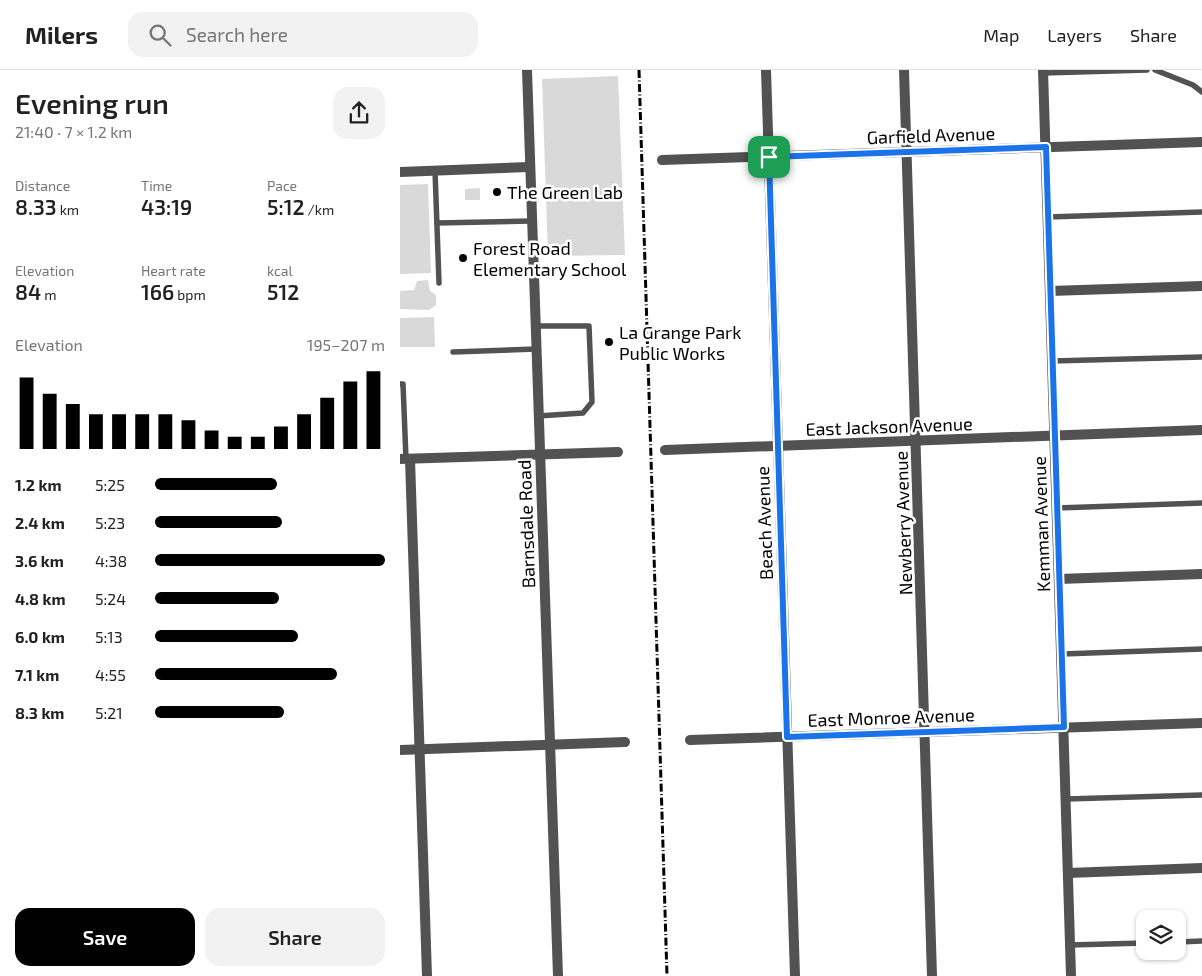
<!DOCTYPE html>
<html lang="en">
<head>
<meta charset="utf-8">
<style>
  body { margin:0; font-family:"Exo 2",sans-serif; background:#f2f2f2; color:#222; height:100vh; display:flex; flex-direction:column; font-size:19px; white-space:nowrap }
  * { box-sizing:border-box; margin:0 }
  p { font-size:16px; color:#767676 }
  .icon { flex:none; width:28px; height:28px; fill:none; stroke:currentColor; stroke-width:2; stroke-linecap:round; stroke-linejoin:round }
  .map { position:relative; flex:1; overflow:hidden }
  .drawer { display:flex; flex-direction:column; background:#fff; width:400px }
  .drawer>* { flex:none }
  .tools { position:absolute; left:736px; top:840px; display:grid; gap:10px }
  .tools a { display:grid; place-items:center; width:50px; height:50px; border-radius:10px; background:#fff; box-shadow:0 1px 4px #0004; font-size:25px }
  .pin { position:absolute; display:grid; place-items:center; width:42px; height:42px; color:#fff; margin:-21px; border-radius:10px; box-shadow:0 2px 8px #0006 }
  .round { display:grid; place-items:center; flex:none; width:52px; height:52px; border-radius:15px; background:#f2f2f2 }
  .headline { display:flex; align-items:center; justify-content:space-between; height:85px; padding:0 15px }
  h1 { font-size:28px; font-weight:600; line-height:38px }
  .figures { display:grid; grid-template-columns:repeat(3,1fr); gap:8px; height:85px; padding:5px 15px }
  .figures div { display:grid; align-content:center }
  .figures b { font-size:21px; font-weight:600 }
  .figures small { font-size:14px; font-weight:400 }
  .figures p { font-size:14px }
  .chart { height:140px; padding:10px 15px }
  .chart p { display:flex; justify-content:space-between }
  .chart svg { width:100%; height:90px; margin-top:5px; stroke:#000; stroke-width:6 }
  .primary-button { display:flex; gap:10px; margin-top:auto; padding:10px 15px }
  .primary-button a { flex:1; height:58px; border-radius:15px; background:#000; color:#fff; font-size:20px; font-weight:600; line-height:58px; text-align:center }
  .primary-button a+a { background:#f2f2f2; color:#222 }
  ul { padding:0 15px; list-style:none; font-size:16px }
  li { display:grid; grid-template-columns:80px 60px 1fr; align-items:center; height:38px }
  li i { height:12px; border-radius:6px; background:#000 }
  header { display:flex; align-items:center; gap:30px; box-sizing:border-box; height:70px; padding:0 25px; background:#fff; border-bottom:1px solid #e0e0e0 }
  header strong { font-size:24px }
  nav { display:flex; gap:28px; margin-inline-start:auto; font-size:18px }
  .search { width:350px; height:45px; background:#f2f2f2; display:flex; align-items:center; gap:12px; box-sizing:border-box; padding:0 18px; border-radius:15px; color:#767676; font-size:19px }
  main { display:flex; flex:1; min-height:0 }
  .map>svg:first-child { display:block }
  .green { fill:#d9d9d9 }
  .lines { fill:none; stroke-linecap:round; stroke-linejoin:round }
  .service { stroke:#525252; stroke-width:5.5 }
  .minor { stroke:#525252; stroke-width:10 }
  .tertiary { stroke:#525252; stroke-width:10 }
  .rail { stroke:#000; stroke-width:3; stroke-dasharray:8 2.5 1 2.5; stroke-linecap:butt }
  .route-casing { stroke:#fff; stroke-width:10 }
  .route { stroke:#1a73e8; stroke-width:6 }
  .poi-dot { fill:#000; stroke:#fff; stroke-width:2 }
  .labels { text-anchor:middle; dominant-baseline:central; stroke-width:5; stroke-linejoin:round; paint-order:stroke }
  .street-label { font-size:18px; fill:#000; stroke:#fff }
  .poi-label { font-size:18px; fill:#000; stroke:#fff; text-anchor:start }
</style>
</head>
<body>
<header>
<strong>Milers</strong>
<div class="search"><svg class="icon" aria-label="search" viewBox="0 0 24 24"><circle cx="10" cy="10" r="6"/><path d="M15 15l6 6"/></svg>Search here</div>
<nav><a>Map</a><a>Layers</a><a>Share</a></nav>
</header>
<main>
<section class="drawer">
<div class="headline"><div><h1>Evening run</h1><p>21:40 · 7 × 1.2 km</p></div><a class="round"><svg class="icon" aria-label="share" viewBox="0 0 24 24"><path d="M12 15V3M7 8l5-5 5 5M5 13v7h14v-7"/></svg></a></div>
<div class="figures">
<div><p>Distance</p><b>8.33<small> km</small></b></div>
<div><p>Time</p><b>43:19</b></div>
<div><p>Pace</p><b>5:12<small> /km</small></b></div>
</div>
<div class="figures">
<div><p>Elevation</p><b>84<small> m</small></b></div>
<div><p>Heart rate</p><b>166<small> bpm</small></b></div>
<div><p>kcal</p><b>512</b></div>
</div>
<div class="chart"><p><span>Elevation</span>195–207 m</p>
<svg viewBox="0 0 160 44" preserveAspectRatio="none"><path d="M5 44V9M15 44V17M25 44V22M35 44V27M45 44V27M55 44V27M65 44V27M75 44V30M85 44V35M95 44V38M105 44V38M115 44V33M125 44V27M135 44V19M145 44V11M155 44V6"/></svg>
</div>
<ul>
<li><b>1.2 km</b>5:25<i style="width:53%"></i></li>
<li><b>2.4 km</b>5:23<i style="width:55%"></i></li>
<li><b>3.6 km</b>4:38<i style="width:100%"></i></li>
<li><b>4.8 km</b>5:24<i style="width:54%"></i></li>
<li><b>6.0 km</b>5:13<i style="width:62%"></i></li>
<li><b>7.1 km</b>4:55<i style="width:79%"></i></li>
<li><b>8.3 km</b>5:21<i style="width:56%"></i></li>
</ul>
<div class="primary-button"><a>Save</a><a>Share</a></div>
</section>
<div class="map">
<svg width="802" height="906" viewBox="0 0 802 906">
  <rect width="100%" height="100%" fill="#fff"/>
  <g class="green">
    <polygon points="218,6 225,185 148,186 142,9"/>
    <polygon points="28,114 31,203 0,204 0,115"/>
    <polygon points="80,118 80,130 65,130 65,119"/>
    <polygon points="28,210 30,221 36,225 36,235 29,240 0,239 0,221 14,220 17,211"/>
    <polygon points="34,247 35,277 0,277 0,248"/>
  </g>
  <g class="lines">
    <g class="service">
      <polyline points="755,0 793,15 802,22"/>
      <polyline points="644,3 747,0"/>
      <polyline points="35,100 39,213"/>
      <polyline points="648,147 802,142"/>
      <polyline points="37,153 131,151"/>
      <polyline points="135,256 189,256 192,332 183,343 138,346"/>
      <polyline points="53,282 136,279"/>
      <polyline points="652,291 802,287"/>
      <polyline points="0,314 3,314 6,389"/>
      <polyline points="657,438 802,433"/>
      <polyline points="662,584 802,579"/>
      <polyline points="666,729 802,725"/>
      <polyline points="778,872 802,871"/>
      <polyline points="670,875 745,873"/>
    </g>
    <g class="minor">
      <polyline points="127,0 158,906"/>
      <polyline points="366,0 395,906"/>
      <polyline points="504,0 532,906"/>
      <polyline points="262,90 802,72"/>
      <polyline points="0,102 129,97"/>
      <polyline points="650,221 802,216"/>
      <polyline points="265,380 802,360"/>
      <polyline points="0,389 218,382"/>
      <polyline points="10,389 27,906"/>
      <polyline points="659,509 802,504"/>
      <polyline points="290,670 802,653"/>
      <polyline points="0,680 225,672"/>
      <polyline points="668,803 802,798"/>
    </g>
    <polyline class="tertiary" points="643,0 671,906"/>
    <polyline class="rail" points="239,0 267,906"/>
  </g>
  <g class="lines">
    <defs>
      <polygon id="route" points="646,77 664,657 387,667 369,87"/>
    </defs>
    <use href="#route" class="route-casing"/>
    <use href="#route" class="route"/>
  </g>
  <g class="poi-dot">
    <circle cx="97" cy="122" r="5"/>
    <circle cx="63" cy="188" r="5"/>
    <circle cx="209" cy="272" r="5"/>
  </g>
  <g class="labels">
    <g class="street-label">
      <text transform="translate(531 65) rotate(-2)">Garfield Avenue</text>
      <text transform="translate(489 356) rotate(-2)">East Jackson Avenue</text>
      <text transform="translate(364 453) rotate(-92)">Beach Avenue</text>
      <text transform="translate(503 453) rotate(-92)">Newberry Avenue</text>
      <text transform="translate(126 454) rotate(-92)">Barnsdale Road</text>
      <text transform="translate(641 454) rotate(-92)">Kemman Avenue</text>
      <text transform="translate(491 647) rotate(-2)">East Monroe Avenue</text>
    </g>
    <g class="poi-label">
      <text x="107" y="122">The Green Lab</text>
      <text x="73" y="178">Forest Road<tspan x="73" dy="21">Elementary School</tspan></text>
      <text x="219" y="262">La Grange Park<tspan x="219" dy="21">Public Works</tspan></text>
    </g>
  </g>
</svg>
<div class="tools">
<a><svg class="icon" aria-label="layers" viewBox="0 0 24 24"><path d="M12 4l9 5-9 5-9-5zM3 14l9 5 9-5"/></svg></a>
</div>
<div class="pin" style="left:369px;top:87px;background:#1e9e55"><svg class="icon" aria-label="arrive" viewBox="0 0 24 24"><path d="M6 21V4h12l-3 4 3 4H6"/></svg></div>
</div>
</main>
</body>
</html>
